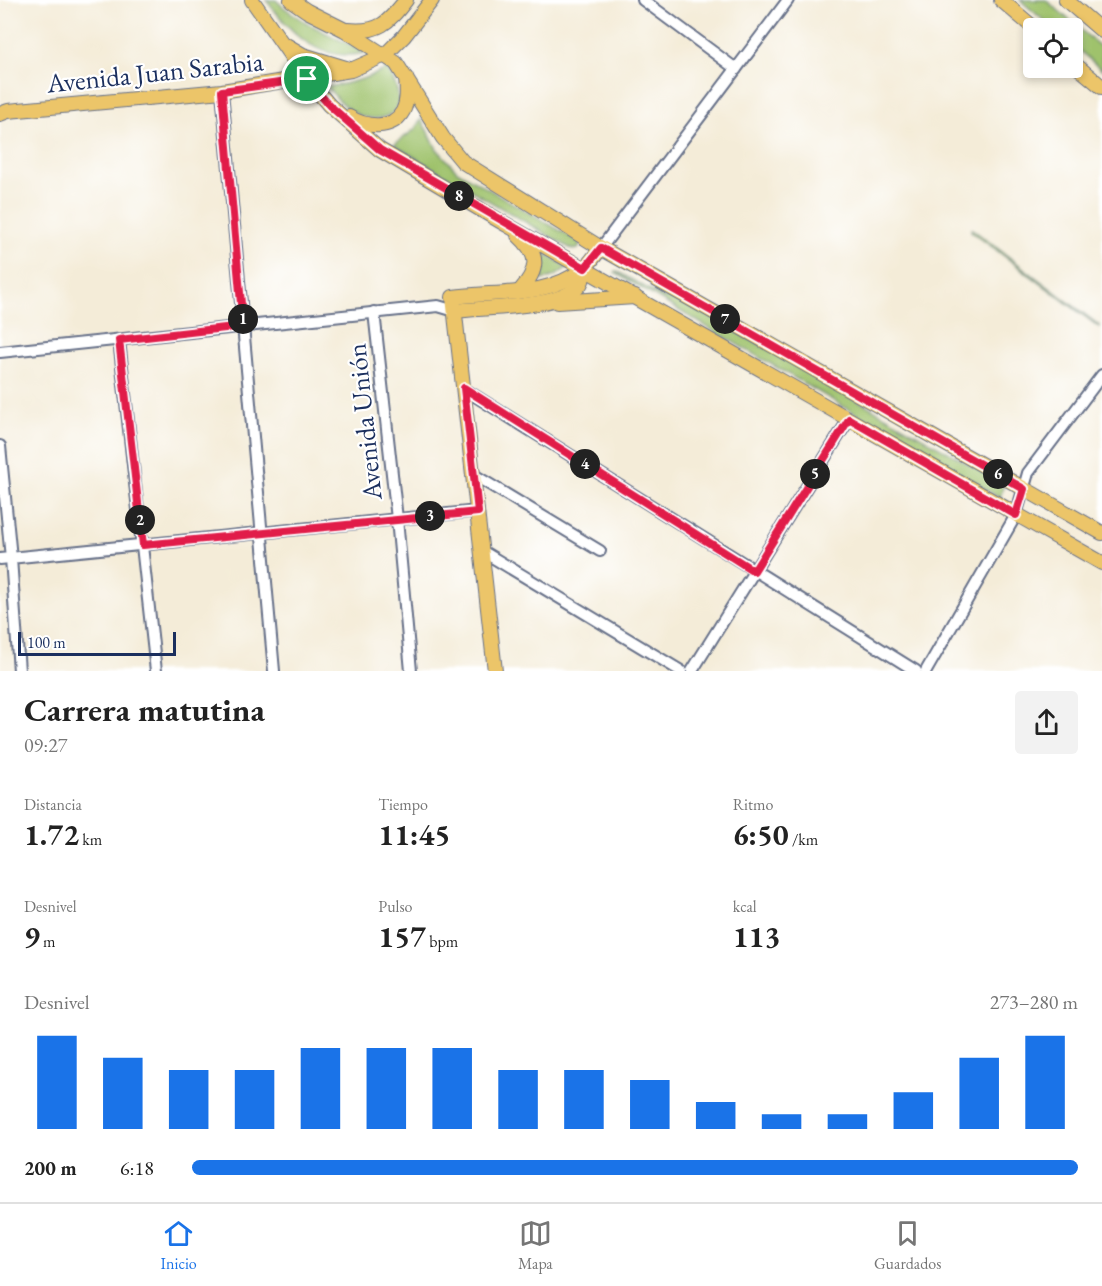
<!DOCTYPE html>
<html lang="es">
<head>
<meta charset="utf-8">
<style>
  body { margin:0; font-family:"EB Garamond",serif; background:#f2f2f2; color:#222; height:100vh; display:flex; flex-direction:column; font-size:22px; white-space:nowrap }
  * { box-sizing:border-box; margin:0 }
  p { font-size:20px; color:#767676 }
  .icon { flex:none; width:33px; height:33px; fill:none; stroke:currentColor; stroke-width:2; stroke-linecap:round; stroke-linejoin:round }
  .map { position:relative; height:671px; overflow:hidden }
  .panel { display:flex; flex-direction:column; background:#fff; flex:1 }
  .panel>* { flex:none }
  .controls { position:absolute; left:1023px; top:18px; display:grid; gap:12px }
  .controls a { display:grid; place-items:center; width:60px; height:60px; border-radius:6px; background:#fff; box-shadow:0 3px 9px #0003; font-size:30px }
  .scale { position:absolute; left:18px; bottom:15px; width:158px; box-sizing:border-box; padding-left:6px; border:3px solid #1b2f5e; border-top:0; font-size:16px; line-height:21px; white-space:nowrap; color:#1b2f5e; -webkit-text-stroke:4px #fff; paint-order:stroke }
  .pin { position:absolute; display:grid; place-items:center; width:51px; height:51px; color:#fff; margin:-26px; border:3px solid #fff; border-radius:50%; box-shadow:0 2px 6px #0007 }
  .km { position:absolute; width:30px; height:30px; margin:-15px; border-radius:50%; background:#222; color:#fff; font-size:16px; line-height:30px; text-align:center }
  .round { display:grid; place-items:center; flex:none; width:63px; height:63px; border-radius:6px; background:#f2f2f2 }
  .overview { display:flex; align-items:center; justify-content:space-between; height:102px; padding:0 24px }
  h1 { font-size:33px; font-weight:700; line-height:45px }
  .figures { display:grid; grid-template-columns:repeat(3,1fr); gap:9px; height:102px; padding:6px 24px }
  .figures div { display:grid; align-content:center }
  .figures b { font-size:30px; font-weight:700 }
  .figures small { font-size:16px; font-weight:400 }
  .figures p { font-size:16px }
  .chart { height:168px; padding:12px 24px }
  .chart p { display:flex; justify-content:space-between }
  .chart svg { width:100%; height:108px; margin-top:6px; stroke:#1a73e8; stroke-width:6 }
  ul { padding:0 24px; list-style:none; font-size:20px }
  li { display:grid; grid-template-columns:96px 72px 1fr; align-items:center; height:45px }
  li i { height:15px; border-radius:8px; background:#1a73e8 }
  .dock { display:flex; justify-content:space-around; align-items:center; height:84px; border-top:2px solid #e0e0e0; background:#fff; font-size:16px; color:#767676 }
  .dock a { display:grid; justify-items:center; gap:3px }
  .dock .selected { color:#1a73e8 }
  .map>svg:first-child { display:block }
  .green { fill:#9fc26c; stroke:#5d7865; stroke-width:1.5 }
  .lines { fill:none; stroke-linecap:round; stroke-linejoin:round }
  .minor-casing { stroke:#677189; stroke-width:14 }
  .major-casing { stroke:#677189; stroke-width:16 }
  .minor { stroke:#fff; stroke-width:10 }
  .major { stroke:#ecc569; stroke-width:14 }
  .route-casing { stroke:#fff; stroke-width:12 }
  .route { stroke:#e11d48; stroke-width:8 }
  .labels { text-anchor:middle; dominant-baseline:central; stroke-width:4.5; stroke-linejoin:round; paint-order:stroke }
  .street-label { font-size:27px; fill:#1b2f5e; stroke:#fff }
</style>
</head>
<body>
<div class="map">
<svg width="1102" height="671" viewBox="0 0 1102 671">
  <rect width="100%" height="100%" fill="#fff"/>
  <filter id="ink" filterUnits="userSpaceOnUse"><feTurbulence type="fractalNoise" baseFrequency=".0167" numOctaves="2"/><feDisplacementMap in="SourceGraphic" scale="12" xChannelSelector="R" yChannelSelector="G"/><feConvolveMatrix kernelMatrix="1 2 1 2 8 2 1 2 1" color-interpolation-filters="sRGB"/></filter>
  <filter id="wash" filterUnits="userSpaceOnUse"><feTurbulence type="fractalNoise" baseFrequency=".008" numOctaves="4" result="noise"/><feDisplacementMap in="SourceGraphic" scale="24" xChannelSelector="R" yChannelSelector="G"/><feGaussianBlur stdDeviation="1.35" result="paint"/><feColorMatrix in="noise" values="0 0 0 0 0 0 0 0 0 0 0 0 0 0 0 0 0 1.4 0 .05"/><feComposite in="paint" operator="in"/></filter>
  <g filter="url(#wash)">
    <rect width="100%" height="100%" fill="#f4ecd8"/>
    <g class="green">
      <path d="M266 0H276C296 21 338 38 365 53 317 63 293 34 266 0Z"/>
      <polygon points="1020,0 1046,0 1102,48 1102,70 1073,45 1072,28 1053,28"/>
      <path d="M387 69C391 76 395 82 397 90 404 116 379 123 359 115 345 109 337 98 327 87 348 84 367 79 387 69Z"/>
      <polygon points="421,119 437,149 457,171 578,241 580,245 578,249 573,250 394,145 415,129"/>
      <polygon points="972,229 1100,326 1099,327 971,231"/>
      <polygon points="540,251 568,267 555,276 542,280 545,263"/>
      <polygon points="616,271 664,298 676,296 1004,484 1000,498 615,273"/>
    </g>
  </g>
  <g filter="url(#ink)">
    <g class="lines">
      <defs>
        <g id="minor">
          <polyline points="643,0 736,69"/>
          <polyline points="222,91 274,671"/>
          <polyline points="601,248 788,0"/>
          <polyline points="374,312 397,519 411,671"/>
          <polyline points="119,340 156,671"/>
          <polyline points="0,352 438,306 455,311"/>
          <polyline points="464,389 916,671"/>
          <polyline points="0,446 11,558 19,671"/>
          <polyline points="474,475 600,551"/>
          <polyline points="482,551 681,671"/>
          <polyline points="0,559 478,511"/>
          <polyline points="692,671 849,419"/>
          <polyline points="926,671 1016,515 1028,473 1102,375"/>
        </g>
        <g id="major">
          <polyline points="252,0 307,79 329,105 380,150 500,221 1102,563"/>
          <polyline points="291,0 307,11 345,30 396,63 443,138 463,162 601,248 1102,533"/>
          <polyline points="1001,0 1034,28"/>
          <polyline points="1066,0 1102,31"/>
          <path d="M348 30C379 33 388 23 406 0"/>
          <polyline points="286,45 303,55 349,69"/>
          <polyline points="1072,62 1102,87"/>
          <polyline points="0,114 8,111 222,91 351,70 385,55 404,36 432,0"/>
          <path d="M349 117C365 127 392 131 403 111 408 101 407 89 406 78"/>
          <path d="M518 235C540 255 539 269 520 291"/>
          <polyline points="557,302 635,297"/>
          <path d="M455 311C486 307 558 309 579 286 583 282 584 274 585 268"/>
          <path d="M495 671 453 297C496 291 548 298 583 269 590 264 595 255 601 248"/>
        </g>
      </defs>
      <use href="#minor" class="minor-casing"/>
      <use href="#major" class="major-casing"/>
      <use href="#minor" class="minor"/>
      <use href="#major" class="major"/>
    </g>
  </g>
  <g class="lines" filter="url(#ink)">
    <defs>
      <polygon id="route" points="307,79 329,105 380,150 585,268 601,248 1024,489 1016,515 849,419 754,571 464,388 478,512 143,545 119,340 243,326 222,91"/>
    </defs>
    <use href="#route" class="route-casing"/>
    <use href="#route" class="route"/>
  </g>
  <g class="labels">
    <g class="street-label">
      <text transform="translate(155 72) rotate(-6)">Avenida Juan Sarabia</text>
      <text transform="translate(364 422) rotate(-96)">Avenida Unión</text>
    </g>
  </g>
</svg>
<div class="controls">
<a><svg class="icon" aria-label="locate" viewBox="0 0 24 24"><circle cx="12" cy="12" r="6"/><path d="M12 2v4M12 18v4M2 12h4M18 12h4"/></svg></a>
</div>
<div class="scale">100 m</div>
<div class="pin" style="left:307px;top:79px;background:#1e9e55"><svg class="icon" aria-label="arrive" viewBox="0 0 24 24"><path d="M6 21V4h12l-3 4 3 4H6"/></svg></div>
<b class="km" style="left:243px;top:319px">1</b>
<b class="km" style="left:140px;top:520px">2</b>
<b class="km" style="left:430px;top:516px">3</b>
<b class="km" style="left:585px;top:464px">4</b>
<b class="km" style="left:815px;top:474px">5</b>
<b class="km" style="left:998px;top:474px">6</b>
<b class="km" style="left:725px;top:319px">7</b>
<b class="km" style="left:459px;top:196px">8</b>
</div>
<section class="panel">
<div class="overview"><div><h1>Carrera matutina</h1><p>09:27</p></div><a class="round"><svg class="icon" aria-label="share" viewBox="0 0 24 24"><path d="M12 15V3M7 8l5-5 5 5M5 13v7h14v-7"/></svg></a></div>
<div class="figures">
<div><p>Distancia</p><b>1.72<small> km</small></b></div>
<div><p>Tiempo</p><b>11:45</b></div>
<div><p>Ritmo</p><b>6:50<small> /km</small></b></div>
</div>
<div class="figures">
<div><p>Desnivel</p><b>9<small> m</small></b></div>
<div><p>Pulso</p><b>157<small> bpm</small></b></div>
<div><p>kcal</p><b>113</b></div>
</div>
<div class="chart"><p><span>Desnivel</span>273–280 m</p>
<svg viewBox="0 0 160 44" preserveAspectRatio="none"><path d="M5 44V6M15 44V15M25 44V20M35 44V20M45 44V11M55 44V11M65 44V11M75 44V20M85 44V20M95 44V24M105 44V33M115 44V38M125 44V38M135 44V29M145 44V15M155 44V6"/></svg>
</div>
<ul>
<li><b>200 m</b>6:18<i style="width:100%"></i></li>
</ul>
</section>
<nav class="dock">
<a class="selected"><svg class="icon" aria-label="home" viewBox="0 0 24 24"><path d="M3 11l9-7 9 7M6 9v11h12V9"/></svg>Inicio</a>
<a><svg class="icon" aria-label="map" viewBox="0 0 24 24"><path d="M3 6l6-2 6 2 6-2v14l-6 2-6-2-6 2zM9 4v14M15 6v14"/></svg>Mapa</a>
<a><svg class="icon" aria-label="saved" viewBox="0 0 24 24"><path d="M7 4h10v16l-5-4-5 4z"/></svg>Guardados</a>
</nav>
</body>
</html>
